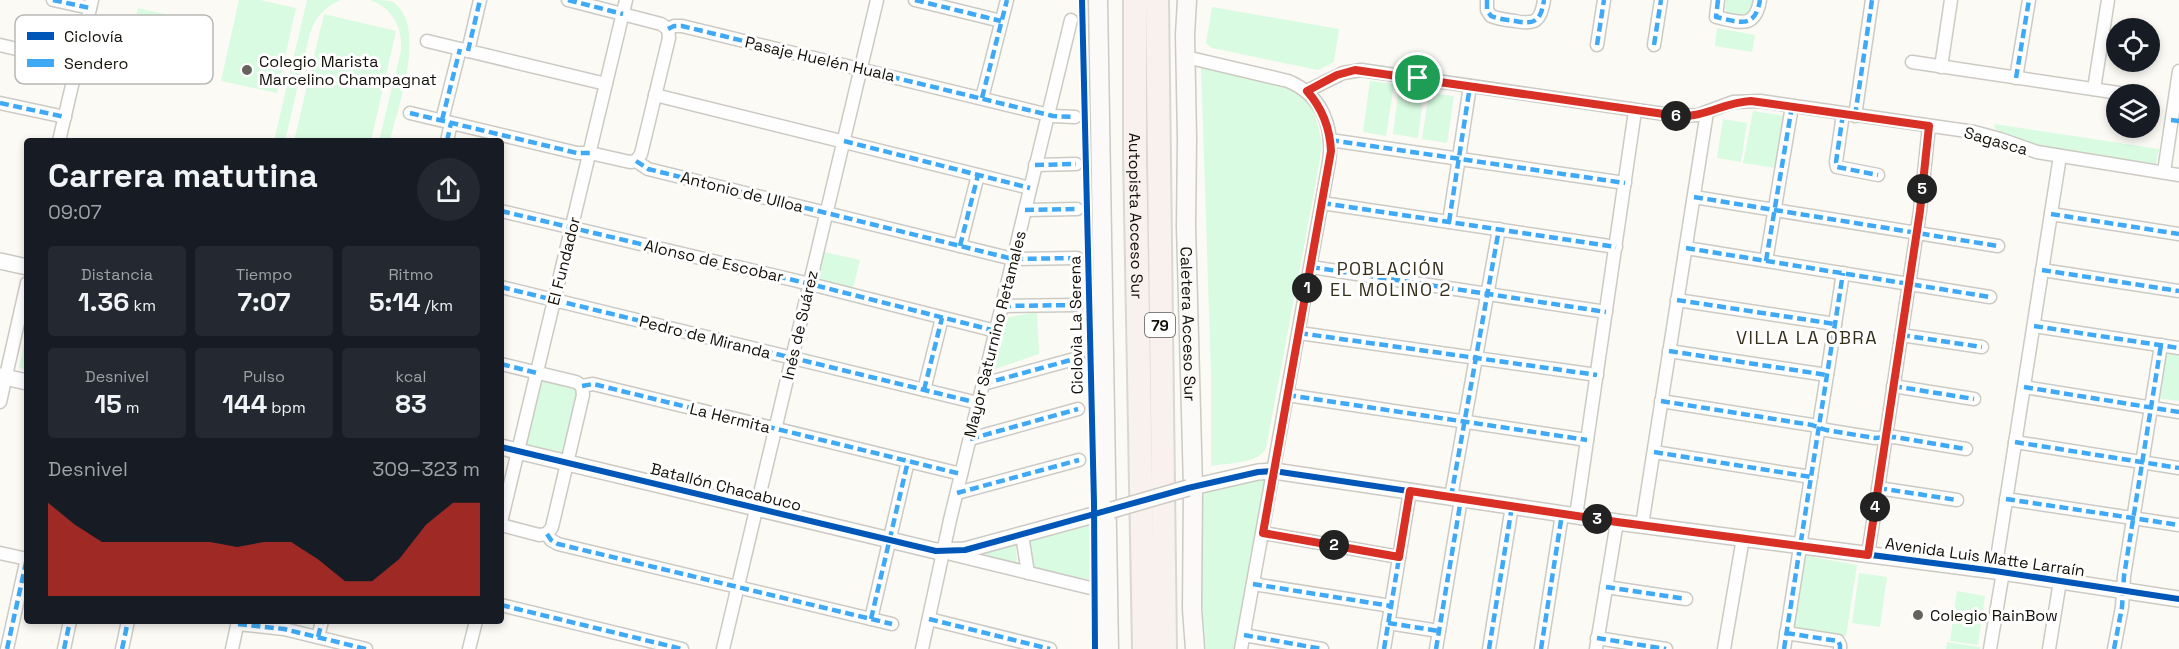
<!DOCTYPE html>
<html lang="es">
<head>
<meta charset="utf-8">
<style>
  body { margin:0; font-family:"Space Grotesk",sans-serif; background:#242831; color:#f1f3f6; height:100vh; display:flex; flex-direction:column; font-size:22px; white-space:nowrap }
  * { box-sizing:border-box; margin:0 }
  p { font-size:20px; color:#9ea1a6 }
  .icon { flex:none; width:33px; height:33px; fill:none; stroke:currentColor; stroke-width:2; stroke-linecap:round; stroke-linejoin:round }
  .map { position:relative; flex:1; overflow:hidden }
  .drawer { position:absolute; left:24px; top:138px; width:480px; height:486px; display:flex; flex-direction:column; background:#171b24; border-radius:6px; box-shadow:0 3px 9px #0003 }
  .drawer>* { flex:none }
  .fabs { position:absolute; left:2106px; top:18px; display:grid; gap:12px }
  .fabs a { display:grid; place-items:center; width:54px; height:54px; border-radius:50%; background:#171b24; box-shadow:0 3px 9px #0003; font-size:30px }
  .pin { position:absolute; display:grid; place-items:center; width:51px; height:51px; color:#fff; margin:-26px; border:3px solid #fff; border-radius:50%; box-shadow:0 2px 6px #0007 }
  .km { position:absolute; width:30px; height:30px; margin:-15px; border-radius:50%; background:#222; color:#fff; font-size:16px; line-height:30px; text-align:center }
  .round { display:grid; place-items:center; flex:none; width:63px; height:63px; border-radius:32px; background:#242831 }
  .summary { display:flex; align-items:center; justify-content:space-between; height:102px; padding:0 24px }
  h1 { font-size:33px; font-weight:800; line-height:45px }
  .metrics { display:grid; grid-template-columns:repeat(3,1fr); gap:9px; height:102px; padding:6px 24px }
  .metrics div { display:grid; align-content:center; border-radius:6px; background:#242831; text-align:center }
  .metrics b { font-size:26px; font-weight:800 }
  .metrics small { font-size:16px; font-weight:400 }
  .metrics p { font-size:16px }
  .chart { height:168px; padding:12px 24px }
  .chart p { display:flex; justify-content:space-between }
  .chart svg { width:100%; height:108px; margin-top:6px; fill:#d93025; opacity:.7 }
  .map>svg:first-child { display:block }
  .green { fill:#d8fbe1 }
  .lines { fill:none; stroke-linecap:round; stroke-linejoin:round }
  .minor-casing { stroke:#cccac3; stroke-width:15 }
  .tertiary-casing { stroke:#cccac3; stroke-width:18 }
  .secondary-casing { stroke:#cccac3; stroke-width:21 }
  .motorway-casing { stroke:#d9d7d3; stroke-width:26 }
  .minor { stroke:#fffefe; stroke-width:12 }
  .tertiary { stroke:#fffefe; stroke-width:15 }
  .secondary { stroke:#fcfaf9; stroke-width:18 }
  .motorway { stroke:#f8f1ee; stroke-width:22 }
  .tertiary-bridge-casing { stroke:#cccac3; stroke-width:18; stroke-linecap:butt }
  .tertiary-bridge { stroke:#fffefe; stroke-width:15 }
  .quiet { stroke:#3fa9f5; stroke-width:4.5; stroke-dasharray:9 4.5; stroke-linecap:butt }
  .cycleway-casing { stroke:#fff; stroke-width:10 }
  .cycleway { stroke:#0057b8; stroke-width:6 }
  .route-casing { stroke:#fff; stroke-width:12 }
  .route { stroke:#d93025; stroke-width:8 }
  .poi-dot { fill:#65635c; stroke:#fff; stroke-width:2 }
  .labels { text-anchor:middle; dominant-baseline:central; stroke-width:6; stroke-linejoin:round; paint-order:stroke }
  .shield { fill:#fff; stroke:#5a5853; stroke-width:1.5 }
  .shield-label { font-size:15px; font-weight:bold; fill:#141109 }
  .street-label { font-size:16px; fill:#141109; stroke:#fff }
  .poi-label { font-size:16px; fill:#141109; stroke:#fff; text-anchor:start }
  .neighbourhood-label { font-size:18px; letter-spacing:1.5px; fill:#362f1b; stroke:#fff }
  .key { fill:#fff; stroke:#b8b8b5; stroke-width:1.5 }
  .key-label { font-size:16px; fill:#141109 }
</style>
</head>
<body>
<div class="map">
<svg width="2179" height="649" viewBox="0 0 2179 649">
  <rect width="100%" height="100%" fill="#fcfaf5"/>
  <g class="green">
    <polygon points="239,0 260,0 296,8 277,93 221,81"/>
    <path d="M307 0H341C324 7 316 17 310 33L285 141H274Z"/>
    <path d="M370 0C376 0 387 0 393 2 428 26 398 107 390 141H379L401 51C403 28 393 8 370 0Z"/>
    <polygon points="1726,0 1755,0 1753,15 1746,18 1729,15 1725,9"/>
    <polygon points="1212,7 1339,29 1334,62 1318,70 1212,48 1206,43"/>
    <polygon points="138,8 181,18 175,42 132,31"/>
    <polygon points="324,14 396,31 371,141 294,141"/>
    <polygon points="1717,28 1755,35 1752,52 1715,46"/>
    <path d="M1201 66C1222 71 1291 84 1304 97 1314 106 1319 127 1321 140 1322 153 1318 169 1316 182L1266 448C1259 464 1227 463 1211 466V373Z"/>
    <polygon points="1370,81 1394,84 1386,136 1363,132"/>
    <polygon points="1399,88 1424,92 1418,138 1393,134"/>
    <polygon points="1429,93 1454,96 1447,143 1422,139"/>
    <polygon points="1753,111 1784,116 1775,168 1743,163"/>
    <polygon points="1723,119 1747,123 1741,162 1717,158"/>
    <polygon points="1994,124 2159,149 2156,164 2031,145 1995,129"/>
    <polygon points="824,252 860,260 853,288 818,280"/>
    <polygon points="1037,312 1039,354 992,370 1005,318"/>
    <polygon points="27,330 27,370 19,368"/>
    <polygon points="2165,353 2179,355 2179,401 2158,398"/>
    <polygon points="541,380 578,389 561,455 525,446"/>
    <polygon points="1263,474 1266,478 1235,649 1206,649 1201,593 1203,490"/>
    <polygon points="1091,522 1091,580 1030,567 1025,538"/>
    <polygon points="1016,545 1017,565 980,553"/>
    <polygon points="1801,555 1857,565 1846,636 1789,626"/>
    <polygon points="1859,573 1887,577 1880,627 1852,623"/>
    <polygon points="1957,591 1985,596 1978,645 1950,641"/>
    <polygon points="1947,642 1980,647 1980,649 1946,649"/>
  </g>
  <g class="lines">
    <defs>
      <g id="minor">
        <polyline points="53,0 90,8"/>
        <polyline points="568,0 661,24 668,29"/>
        <polyline points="915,0 1001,21"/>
        <path d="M1487 0V10L1491 16C1498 19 1507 20 1515 21 1535 25 1541 21 1544 0"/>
        <path d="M1718 0 1716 17C1739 22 1755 30 1760 0"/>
        <polyline points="668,29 674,26 682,26 1053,116 1075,117"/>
        <polyline points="427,41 606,84"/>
        <polyline points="0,45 77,63"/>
        <polyline points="1597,45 1604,0"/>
        <polyline points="1654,45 1661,0"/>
        <polyline points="468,51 480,0"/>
        <path d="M1186 57 1288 81C1322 95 1334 127 1329 162L1241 649"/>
        <polyline points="1912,62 2119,93"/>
        <polyline points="1941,67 1951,0"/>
        <polyline points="2016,78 2029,0"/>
        <polyline points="2094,89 2108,0"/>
        <polyline points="1307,91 1343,73 1361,70 1678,116 1698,115 1733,102 1760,101 1974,132 2000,139 2037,152 2179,175"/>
        <polyline points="655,95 1030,188"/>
        <polyline points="982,98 1007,0"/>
        <polyline points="0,103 65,117"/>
        <polyline points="410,113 577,153 590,153 630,162 636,161 648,169 1013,259 1077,258"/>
        <polyline points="1843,114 1836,162 1837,167 1878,175"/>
        <polyline points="1855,116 1872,0"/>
        <polyline points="442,120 460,49"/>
        <polyline points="1330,140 1625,183"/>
        <polyline points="59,141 92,0"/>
        <polyline points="447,141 451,123"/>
        <polyline points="636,161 641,154 669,38 668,29"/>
        <polyline points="1035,165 1076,164"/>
        <polyline points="2164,172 2179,71"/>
        <polyline points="1694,197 1998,246"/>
        <polyline points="1322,203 1616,247"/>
        <polyline points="1025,210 1077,209"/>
        <polyline points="501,211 810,284 996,331"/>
        <polyline points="2051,214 2179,234"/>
        <polyline points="1449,222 1470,86"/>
        <polyline points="960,246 978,175"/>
        <polyline points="1686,248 1990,297"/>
        <polyline points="1766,261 1792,106"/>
        <polyline points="1311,267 1606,312"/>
        <polyline points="2042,270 2179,291"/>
        <polyline points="501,287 978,403"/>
        <polyline points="1677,300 1835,324"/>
        <polyline points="1002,306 1077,305"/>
        <polyline points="2034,326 2179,348"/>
        <polyline points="1299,333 1597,375"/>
        <polyline points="1901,335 1982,347"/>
        <polyline points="1669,351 1827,375"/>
        <polyline points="501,364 576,382 582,386 593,384 961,474"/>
        <polyline points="983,384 1078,358"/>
        <polyline points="1893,386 1974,399"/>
        <polyline points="2024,387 2179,412"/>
        <polyline points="924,390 942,318"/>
        <polyline points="1287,395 1587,440"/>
        <polyline points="1661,401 1812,425 1826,430 1875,438 1894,437 1966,449"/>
        <polyline points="0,402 27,283"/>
        <polyline points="970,439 1078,409"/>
        <polyline points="2015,442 2179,468"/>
        <polyline points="1654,452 1811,477"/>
        <polyline points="1878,488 1957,500"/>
        <polyline points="957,493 1079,460"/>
        <polyline points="1451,497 1499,229"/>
        <polyline points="2006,499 2179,525"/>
        <polyline points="1576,516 1635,111"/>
        <polyline points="501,522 626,0"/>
        <polyline points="501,525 539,535 547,534"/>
        <polyline points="1642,525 1707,112"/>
        <polyline points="1263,533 1399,557"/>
        <polyline points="547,534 551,540 558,544 892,624"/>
        <polyline points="547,534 552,527 583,395 582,386"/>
        <polyline points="1022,535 1028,573"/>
        <polyline points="0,553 27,559"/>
        <polyline points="951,554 1107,592"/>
        <polyline points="1868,555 1920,211 1929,126"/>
        <polyline points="1995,571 2060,156"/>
        <polyline points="1253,584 1391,606"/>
        <polyline points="1606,587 1686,599"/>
        <polyline points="501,605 682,649"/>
        <polyline points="871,619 908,461"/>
        <polyline points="929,619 1050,649"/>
        <polyline points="1388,623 1439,631"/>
        <polyline points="238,624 284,629 366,649"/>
        <polyline points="1786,633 1838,641 1840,645 1840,649"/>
        <polyline points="1244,635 1322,649"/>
        <polyline points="318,637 322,621"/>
        <polyline points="1597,638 1666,649"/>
        <polyline points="7,649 27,558"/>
        <polyline points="64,649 70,621"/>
        <polyline points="122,649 128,621"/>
        <polyline points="232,649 238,621"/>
        <polyline points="469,649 476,621"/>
        <polyline points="723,649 877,0"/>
        <polyline points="922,649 950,520 1071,20"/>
        <polyline points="1384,649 1410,491"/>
        <polyline points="1436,649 1461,499"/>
        <polyline points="1489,649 1512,506"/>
        <polyline points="1541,649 1562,514"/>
        <polyline points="1596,649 1617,522"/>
        <polyline points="1724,649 1743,538"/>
        <polyline points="1784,649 1843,273"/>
        <polyline points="1990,649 2003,572"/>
        <polyline points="2049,649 2060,581"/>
        <polyline points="2114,649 2122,607 2124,576 2161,345"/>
      </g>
      <g id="tertiary">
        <polyline points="0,261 27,267"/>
        <polyline points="0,376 27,382"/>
        <polyline points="501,447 936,551 965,550 1112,510"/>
        <polyline points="1188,488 1258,472 1274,471 1617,522 1995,571 2179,599"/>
      </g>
      <g id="secondary">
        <polyline points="1098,0 1109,649"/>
        <path id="s1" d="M1187 0 1185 35 1187 138 1186 226 1193 487 1192 609 1195 649"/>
      </g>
      <g id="motorway">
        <path id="s2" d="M1135 0V154L1144 649"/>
        <polyline points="1157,0 1165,649"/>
      </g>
    </defs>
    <use href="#minor" class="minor-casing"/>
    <use href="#tertiary" class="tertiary-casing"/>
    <use href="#secondary" class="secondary-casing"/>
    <use href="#motorway" class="motorway-casing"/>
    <use href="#minor" class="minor"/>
    <use href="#tertiary" class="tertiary"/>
    <use href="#secondary" class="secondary"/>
    <use href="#motorway" class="motorway"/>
    <defs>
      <polyline id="tertiary-bridge" points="1112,510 1188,488"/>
    </defs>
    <use href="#tertiary-bridge" class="tertiary-bridge-casing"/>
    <use href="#tertiary-bridge" class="tertiary-bridge"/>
    <g class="quiet">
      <polyline points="53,0 90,8"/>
      <polyline points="568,0 623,14"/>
      <polyline points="915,0 1001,21"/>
      <path d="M1487 0V10L1491 16C1498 19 1507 20 1515 21 1535 25 1541 21 1544 0"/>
      <path d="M1718 0 1716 17C1739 22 1755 30 1760 0"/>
      <polyline points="668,29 674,26 682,26 1053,116 1075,117"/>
      <polyline points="1597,45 1604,0"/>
      <polyline points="1654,45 1661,0"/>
      <polyline points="468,51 480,0"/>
      <polyline points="2016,78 2029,0"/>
      <polyline points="982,98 1007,0"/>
      <polyline points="0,103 65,117"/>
      <polyline points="410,113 577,153 590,153"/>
      <polyline points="1843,114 1836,162 1837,167 1878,175"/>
      <polyline points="1855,116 1872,0"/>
      <polyline points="442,120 460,49"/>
      <polyline points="2171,120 2179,121"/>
      <polyline points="1330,140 1625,183"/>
      <polyline points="447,141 451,123"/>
      <polyline points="844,141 1030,188"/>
      <polyline points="636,161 648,169 1013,259 1077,258"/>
      <polyline points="1035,165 1076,164"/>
      <polyline points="1694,197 1998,246"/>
      <polyline points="1322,203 1616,247"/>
      <polyline points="1025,210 1077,209"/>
      <polyline points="501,211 810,284 996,331"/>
      <polyline points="2051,214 2179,234"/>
      <polyline points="1449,222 1470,86"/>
      <polyline points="960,246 978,175"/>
      <polyline points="1686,248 1990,297"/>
      <polyline points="1766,261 1792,106"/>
      <polyline points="1311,267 1606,312"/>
      <polyline points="2042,270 2179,291"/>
      <polyline points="501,287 978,403"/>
      <polyline points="1677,300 1835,324"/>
      <polyline points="1002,306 1077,305"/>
      <polyline points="2034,326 2179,348"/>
      <polyline points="1299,333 1597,375"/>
      <polyline points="1901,335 1982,347"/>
      <polyline points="1669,351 1827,375"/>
      <polyline points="501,364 537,373"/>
      <polyline points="983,384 1078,358"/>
      <polyline points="582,386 593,384 961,474"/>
      <polyline points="1893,386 1974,399"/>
      <polyline points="2024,387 2179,412"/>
      <polyline points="924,390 942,318"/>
      <polyline points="1287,395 1587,440"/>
      <polyline points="1661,401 1812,425 1826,430 1875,438 1894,437 1966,449"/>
      <polyline points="970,439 1078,409"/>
      <polyline points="2015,442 2179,468"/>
      <polyline points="1654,452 1811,477"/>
      <polyline points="1878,488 1957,500"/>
      <polyline points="957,493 1079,460"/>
      <polyline points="1451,497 1499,229"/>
      <polyline points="2006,499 2179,525"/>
      <polyline points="1263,533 1399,557"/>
      <polyline points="547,534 551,540 558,544 892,624"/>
      <polyline points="1253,584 1391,606"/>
      <polyline points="1606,587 1686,599"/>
      <polyline points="501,605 682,649"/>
      <polyline points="871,619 908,461"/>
      <polyline points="929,619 1050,649"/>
      <polyline points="1388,623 1439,631"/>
      <polyline points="238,624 284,629 366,649"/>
      <polyline points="1786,633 1838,641 1840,645 1840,649"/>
      <polyline points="1244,635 1322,649"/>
      <polyline points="318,637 322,621"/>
      <polyline points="1597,638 1666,649"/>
      <polyline points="7,649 27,558"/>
      <polyline points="64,649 70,621"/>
      <polyline points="122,649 128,621"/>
      <polyline points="1384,649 1410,491"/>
      <polyline points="1436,649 1461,499"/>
      <polyline points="1489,649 1512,506"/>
      <polyline points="1541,649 1562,514"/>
      <polyline points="1784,649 1843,273"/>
      <polyline points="2114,649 2122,607 2124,576 2161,345"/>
    </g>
    <defs>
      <g id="cycleway">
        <polyline points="1082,0 1094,503 1095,649"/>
        <polyline points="501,447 936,551 965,550 1188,488 1258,472 1274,471 1617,522 1995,571 2179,599"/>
      </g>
    </defs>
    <use href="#cycleway" class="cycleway-casing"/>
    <use href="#cycleway" class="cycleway"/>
  </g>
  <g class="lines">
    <defs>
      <path id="route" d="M1355 70 1678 116C1703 118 1725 102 1751 101L1929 126 1920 211 1868 555 1617 522 1410 491 1399 557 1263 533 1331 151C1330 128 1323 109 1307 91L1337 75Z"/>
    </defs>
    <use href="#route" class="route-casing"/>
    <use href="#route" class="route"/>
  </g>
  <g class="poi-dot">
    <circle cx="247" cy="70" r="6"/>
    <circle cx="1918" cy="615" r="6"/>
  </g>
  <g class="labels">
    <rect class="shield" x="1145" y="313" width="30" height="24" rx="4.5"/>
    <g class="shield-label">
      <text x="1160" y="325">79</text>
    </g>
    <g class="street-label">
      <text transform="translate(820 59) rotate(13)">Pasaje Huelén Huala</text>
      <text transform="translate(1996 141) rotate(16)">Sagasca</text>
      <text transform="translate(742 192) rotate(14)">Antonio de Ulloa</text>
      <text stroke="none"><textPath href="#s2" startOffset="216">Autopista Acceso Sur</textPath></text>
      <text transform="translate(564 261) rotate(-76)">El Fundador</text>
      <text transform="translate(714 261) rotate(13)">Alonso de Escobar</text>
      <text transform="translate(800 325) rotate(-77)">Inés de Suárez</text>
      <text transform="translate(1076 325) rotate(-91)">Ciclovìa La Serena</text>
      <text stroke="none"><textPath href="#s1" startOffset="324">Caletera Acceso Sur</textPath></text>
      <text transform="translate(995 334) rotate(-76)">Mayor Saturnino Retamales</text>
      <text transform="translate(705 337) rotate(14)">Pedro de Miranda</text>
      <text transform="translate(730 418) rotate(14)">La Hermita</text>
      <text transform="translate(726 487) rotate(14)">Batallón Chacabuco</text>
      <text transform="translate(1985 557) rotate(8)">Avenida Luis Matte Larraín</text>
    </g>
    <g class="poi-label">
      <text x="259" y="61">Colegio Marista<tspan x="259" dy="18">Marcelino Champagnat</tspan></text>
      <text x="1930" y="615">Colegio RainBow</text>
    </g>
    <g class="neighbourhood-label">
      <text x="1391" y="268">POBLACIÓN<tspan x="1391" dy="21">EL MOLINO 2</tspan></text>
      <text x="1807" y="337">VILLA LA OBRA</text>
    </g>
  </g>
  <rect x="15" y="15" width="198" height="69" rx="9" class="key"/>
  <rect x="27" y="32" width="27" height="8" fill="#0057b8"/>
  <rect x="27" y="59" width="27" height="8" fill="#3fa9f5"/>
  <g class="key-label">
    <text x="64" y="42">Ciclovía</text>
    <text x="64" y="69">Sendero</text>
  </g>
</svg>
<div class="fabs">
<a><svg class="icon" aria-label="locate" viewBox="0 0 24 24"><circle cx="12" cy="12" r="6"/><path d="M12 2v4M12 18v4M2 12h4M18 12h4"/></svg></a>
<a><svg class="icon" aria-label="layers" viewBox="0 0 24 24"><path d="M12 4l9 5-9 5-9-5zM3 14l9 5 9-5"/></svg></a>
</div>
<div class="pin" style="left:1418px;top:78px;background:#1e9e55"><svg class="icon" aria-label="arrive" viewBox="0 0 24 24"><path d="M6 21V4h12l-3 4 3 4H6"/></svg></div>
<b class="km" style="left:1307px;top:288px">1</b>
<b class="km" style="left:1334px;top:545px">2</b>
<b class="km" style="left:1597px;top:519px">3</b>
<b class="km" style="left:1875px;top:507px">4</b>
<b class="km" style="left:1922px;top:189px">5</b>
<b class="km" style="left:1676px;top:116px">6</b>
<section class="drawer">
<div class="summary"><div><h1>Carrera matutina</h1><p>09:07</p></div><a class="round"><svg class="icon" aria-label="share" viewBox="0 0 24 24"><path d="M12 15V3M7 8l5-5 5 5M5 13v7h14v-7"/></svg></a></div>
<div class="metrics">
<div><p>Distancia</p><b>1.36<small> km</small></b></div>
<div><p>Tiempo</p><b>7:07</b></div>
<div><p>Ritmo</p><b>5:14<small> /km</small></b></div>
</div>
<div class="metrics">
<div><p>Desnivel</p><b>15<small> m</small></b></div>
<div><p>Pulso</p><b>144<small> bpm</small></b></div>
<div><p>kcal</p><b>83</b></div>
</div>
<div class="chart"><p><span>Desnivel</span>309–323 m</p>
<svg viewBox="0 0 160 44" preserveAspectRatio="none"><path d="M0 44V6L10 15L20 22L30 22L40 22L50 22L60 22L70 24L80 22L90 22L100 29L110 38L120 38L130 29L140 15L150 6L160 6V44z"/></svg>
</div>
</section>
</div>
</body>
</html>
